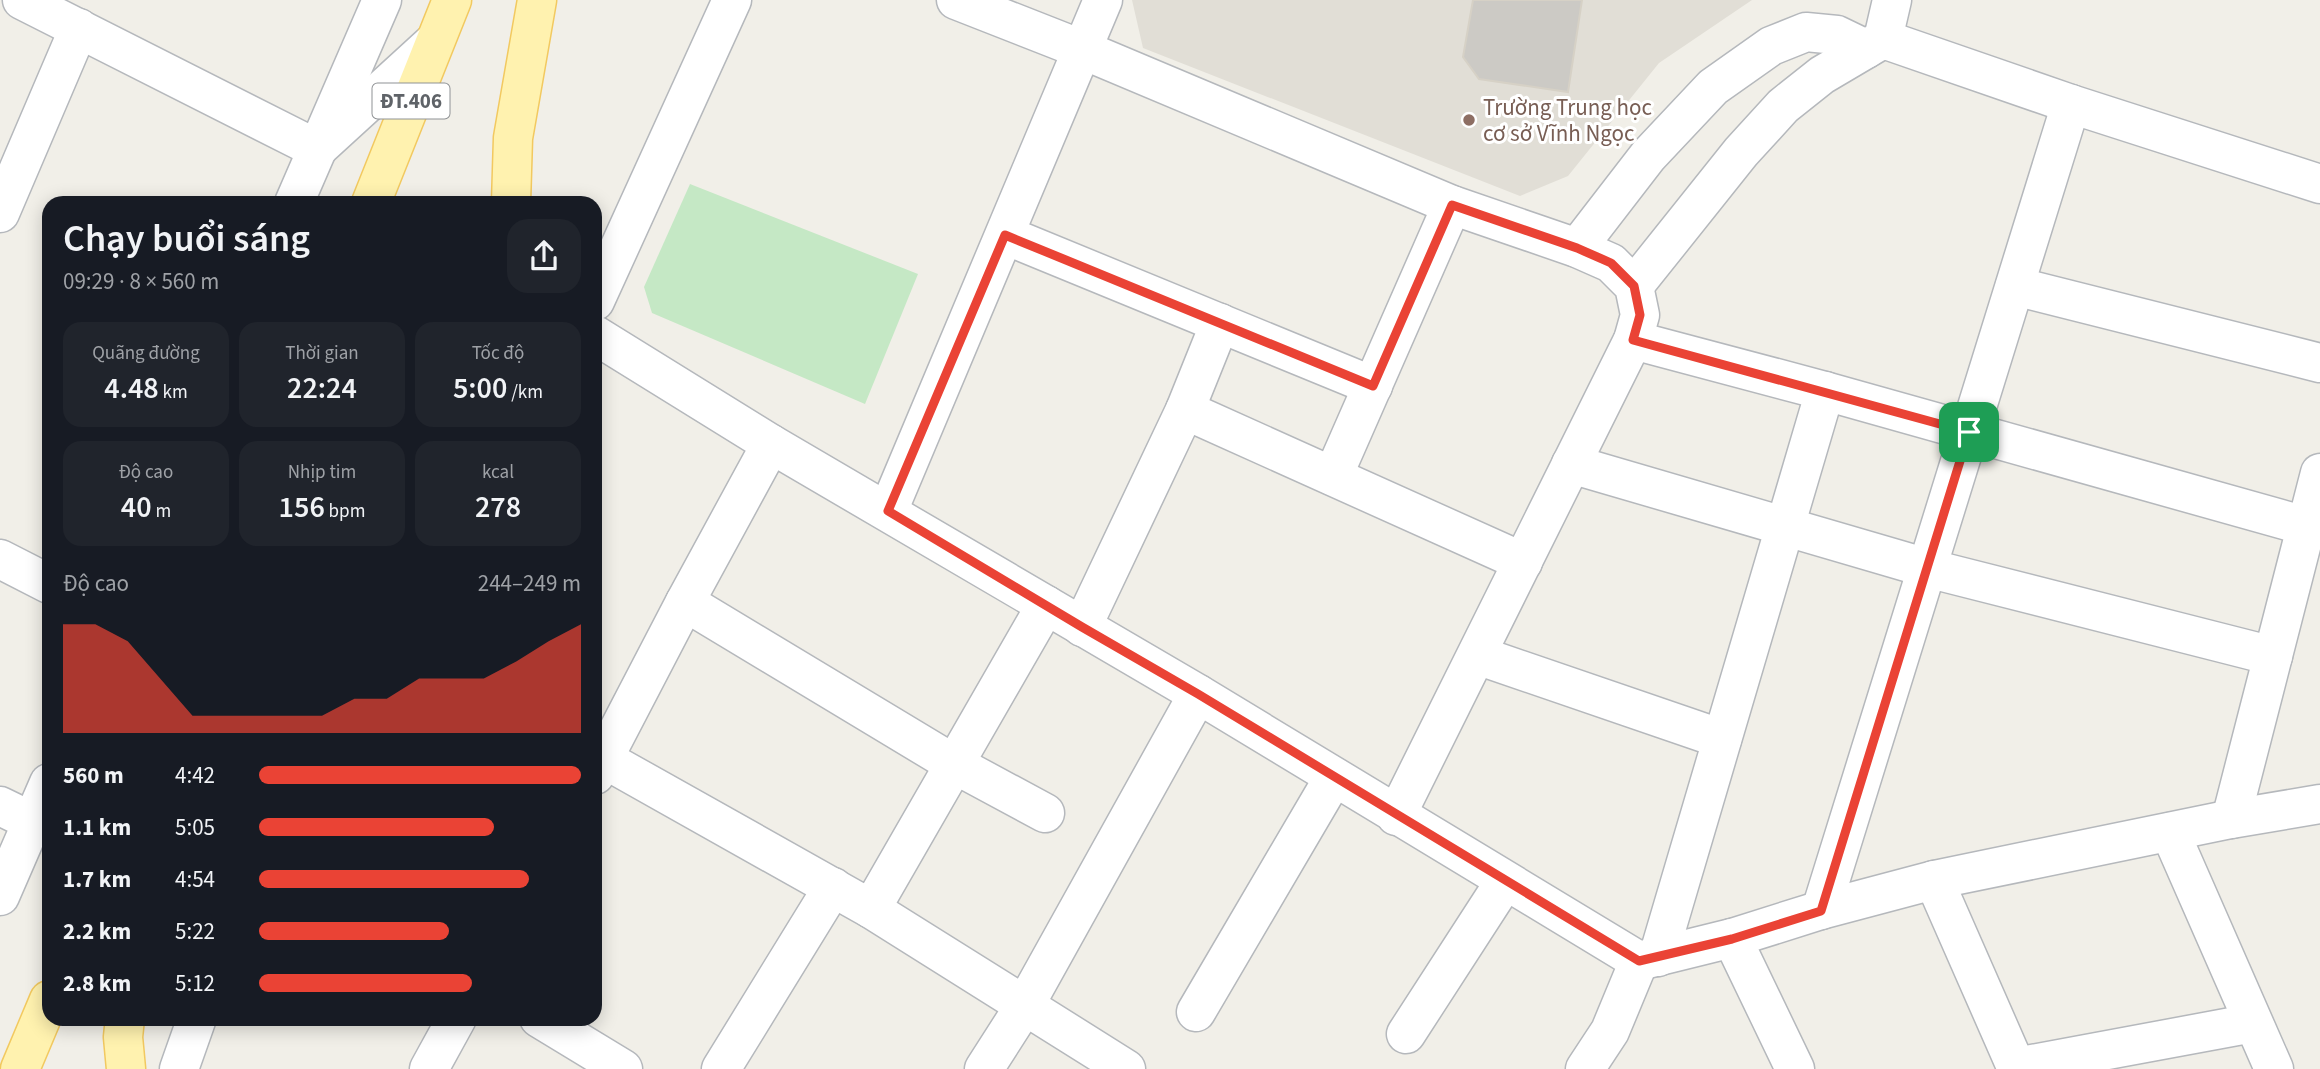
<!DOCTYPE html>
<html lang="vi">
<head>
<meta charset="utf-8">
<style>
  body { margin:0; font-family:"Source Sans 3",sans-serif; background:#20242c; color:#f1f3f6; height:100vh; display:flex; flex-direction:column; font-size:26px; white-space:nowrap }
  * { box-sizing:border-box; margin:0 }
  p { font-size:23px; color:#9ea1a6 }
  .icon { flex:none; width:38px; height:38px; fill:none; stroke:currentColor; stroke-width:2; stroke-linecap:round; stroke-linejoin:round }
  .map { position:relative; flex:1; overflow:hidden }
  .drawer { position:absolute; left:42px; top:196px; width:560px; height:830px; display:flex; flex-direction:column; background:#171b24; border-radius:21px; box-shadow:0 4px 18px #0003 }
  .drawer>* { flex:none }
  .pin { position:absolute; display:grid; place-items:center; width:60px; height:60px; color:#fff; margin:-30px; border-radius:14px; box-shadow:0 4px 10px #0006 }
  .round { display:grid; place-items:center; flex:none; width:74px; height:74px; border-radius:21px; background:#20242c }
  .head { display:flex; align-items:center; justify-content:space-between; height:119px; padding:0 21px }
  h1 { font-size:38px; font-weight:600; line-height:52px }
  .figures { display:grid; grid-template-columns:repeat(3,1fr); gap:10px; height:119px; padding:7px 21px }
  .figures div { display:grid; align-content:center; border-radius:18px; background:#20242c; text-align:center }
  .figures b { font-size:30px; font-weight:600 }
  .figures small { font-size:19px; font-weight:400 }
  .figures p { font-size:19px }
  .chart { height:196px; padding:14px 21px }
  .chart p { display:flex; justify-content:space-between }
  .chart svg { width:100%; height:126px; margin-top:7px; fill:#ea4335; opacity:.7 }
  ul { padding:0 21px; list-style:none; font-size:23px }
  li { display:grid; grid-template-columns:112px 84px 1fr; align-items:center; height:52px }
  li i { height:18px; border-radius:9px; background:#ea4335 }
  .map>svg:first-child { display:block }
  .education { fill:#e1ded6 }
  .green { fill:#c5e8c5 }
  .building { fill:#cccac5; stroke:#d6d1c6; stroke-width:2 }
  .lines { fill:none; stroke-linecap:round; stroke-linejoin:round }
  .minor-casing { stroke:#b5b8bc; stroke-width:41 }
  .major-casing { stroke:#f2c960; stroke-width:41 }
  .minor { stroke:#fff; stroke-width:38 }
  .major { stroke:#fff2af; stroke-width:38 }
  .route-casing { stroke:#fff; stroke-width:14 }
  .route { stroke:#ea4335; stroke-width:9 }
  .education-dot { fill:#8d6e63; stroke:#fff; stroke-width:2.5 }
  .labels { text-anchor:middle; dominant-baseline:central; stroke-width:6; stroke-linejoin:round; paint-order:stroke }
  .shield { fill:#fff; stroke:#8f9295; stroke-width:2 }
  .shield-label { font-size:21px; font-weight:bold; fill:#5f6368 }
  .education-label { font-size:23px; fill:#785e54; stroke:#fff; text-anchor:start }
</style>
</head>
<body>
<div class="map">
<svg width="2320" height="1069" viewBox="0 0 2320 1069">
  <rect width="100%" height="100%" fill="#f1efe8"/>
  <polygon class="education" points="1132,0 1752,0 1659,63 1568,176 1520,196 1143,48"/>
  <polygon class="green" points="690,184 918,274 865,404 652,313 644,287"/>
  <polygon class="building" points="1473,0 1582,0 1568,92 1479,79 1463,57"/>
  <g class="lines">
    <defs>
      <g id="minor">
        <polyline points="22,0 317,149 433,43"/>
        <polyline points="956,0 1081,49 1452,205 1577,248 1611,263 1634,286 1640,315 1633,340 1396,816"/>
        <polyline points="1883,39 1892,0"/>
        <polyline points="294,203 382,0"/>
        <polyline points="0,213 79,28"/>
        <polyline points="1005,235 1373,386"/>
        <polyline points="1577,248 1648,156 1713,87 1771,46 1806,32 1837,35 1866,49"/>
        <polyline points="1634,286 1741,152 1783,106 1822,75 1883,39 2071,104 2320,184"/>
        <polyline points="2015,286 2320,363"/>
        <polyline points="595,301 732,0"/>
        <polyline points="595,335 771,444 1198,694 1639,961 1732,938 1821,910 1934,880 2231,819 2320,804"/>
        <polyline points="1633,340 1825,391 2320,530"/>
        <polyline points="1185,410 1220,323"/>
        <polyline points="1571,464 1927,568 2273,656"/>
        <polyline points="1333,476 1452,205"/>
        <polyline points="888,511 1103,0"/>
        <polyline points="0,559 49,584"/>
        <polyline points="685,602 954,764 1045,813"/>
        <polyline points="1082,627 1185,410 1523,562"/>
        <polyline points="1477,655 1722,739"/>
        <polyline points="604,759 871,909 1046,605"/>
        <polyline points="595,775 685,602 771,444"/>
        <polyline points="0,806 33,822"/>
        <polyline points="2231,819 2320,473"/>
        <polyline points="2170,832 2274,1069"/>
        <polyline points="1934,880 2017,1069"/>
        <polyline points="0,896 49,783"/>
        <polyline points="871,909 1126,1069"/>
        <polyline points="1821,910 2071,104"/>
        <polyline points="1732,938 1795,1069"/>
        <polyline points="1658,957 1825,391"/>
        <polyline points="1196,1012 1334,777"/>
        <polyline points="539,1018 623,1069"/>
        <polyline points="1406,1034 1505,881"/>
        <polyline points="2016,1067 2253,1023"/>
        <polyline points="179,1069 197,1018"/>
        <polyline points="429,1069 457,1018"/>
        <polyline points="721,1069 833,887"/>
        <polyline points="984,1069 1025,1005 1198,694"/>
        <polyline points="1585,1069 1610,1031 1639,961"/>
      </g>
      <g id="major">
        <polyline points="371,203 452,0"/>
        <polyline points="511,203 513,138 537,0"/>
        <polyline points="125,1018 123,1037 126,1069"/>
        <polyline points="20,1069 49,1000"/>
      </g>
    </defs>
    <use href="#minor" class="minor-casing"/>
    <use href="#major" class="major-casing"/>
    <use href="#minor" class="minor"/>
    <use href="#major" class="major"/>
  </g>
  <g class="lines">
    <defs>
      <polygon id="route" points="1452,205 1577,248 1611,263 1634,286 1640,315 1633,340 1969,432 1821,911 1732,939 1639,961 1198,694 1082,627 888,511 1005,235 1373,386"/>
    </defs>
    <use href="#route" class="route-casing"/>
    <use href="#route" class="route"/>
  </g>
  <circle class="education-dot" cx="1469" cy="120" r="7"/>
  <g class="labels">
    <rect class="shield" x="372.5" y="83.5" width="77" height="35" rx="5"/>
    <g class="shield-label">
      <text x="411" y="101">ĐT.406</text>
    </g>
    <g class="education-label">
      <text x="1483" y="107">Trường Trung học<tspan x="1483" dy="26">cơ sở Vĩnh Ngọc</tspan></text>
    </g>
  </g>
</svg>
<div class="pin" style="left:1969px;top:432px;background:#1e9e55"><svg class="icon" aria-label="arrive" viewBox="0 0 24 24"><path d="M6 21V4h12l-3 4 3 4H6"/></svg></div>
<section class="drawer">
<div class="head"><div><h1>Chạy buổi sáng</h1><p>09:29 · 8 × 560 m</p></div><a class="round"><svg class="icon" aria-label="share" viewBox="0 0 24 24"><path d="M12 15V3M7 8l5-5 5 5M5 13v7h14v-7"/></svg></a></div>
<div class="figures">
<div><p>Quãng đường</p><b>4.48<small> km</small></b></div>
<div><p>Thời gian</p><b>22:24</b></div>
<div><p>Tốc độ</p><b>5:00<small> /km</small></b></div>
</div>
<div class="figures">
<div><p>Độ cao</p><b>40<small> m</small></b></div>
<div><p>Nhịp tim</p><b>156<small> bpm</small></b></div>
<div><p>kcal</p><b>278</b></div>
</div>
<div class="chart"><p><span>Độ cao</span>244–249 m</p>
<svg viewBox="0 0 160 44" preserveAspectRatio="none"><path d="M0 44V6L10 6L20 12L30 25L40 38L50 38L60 38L70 38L80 38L90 32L100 32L110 25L120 25L130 25L140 19L150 12L160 6V44z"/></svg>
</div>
<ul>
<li><b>560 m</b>4:42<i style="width:100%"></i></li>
<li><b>1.1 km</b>5:05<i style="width:73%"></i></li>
<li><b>1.7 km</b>4:54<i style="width:84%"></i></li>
<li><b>2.2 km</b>5:22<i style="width:59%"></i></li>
<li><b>2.8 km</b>5:12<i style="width:66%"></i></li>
</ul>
</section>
</div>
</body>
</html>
